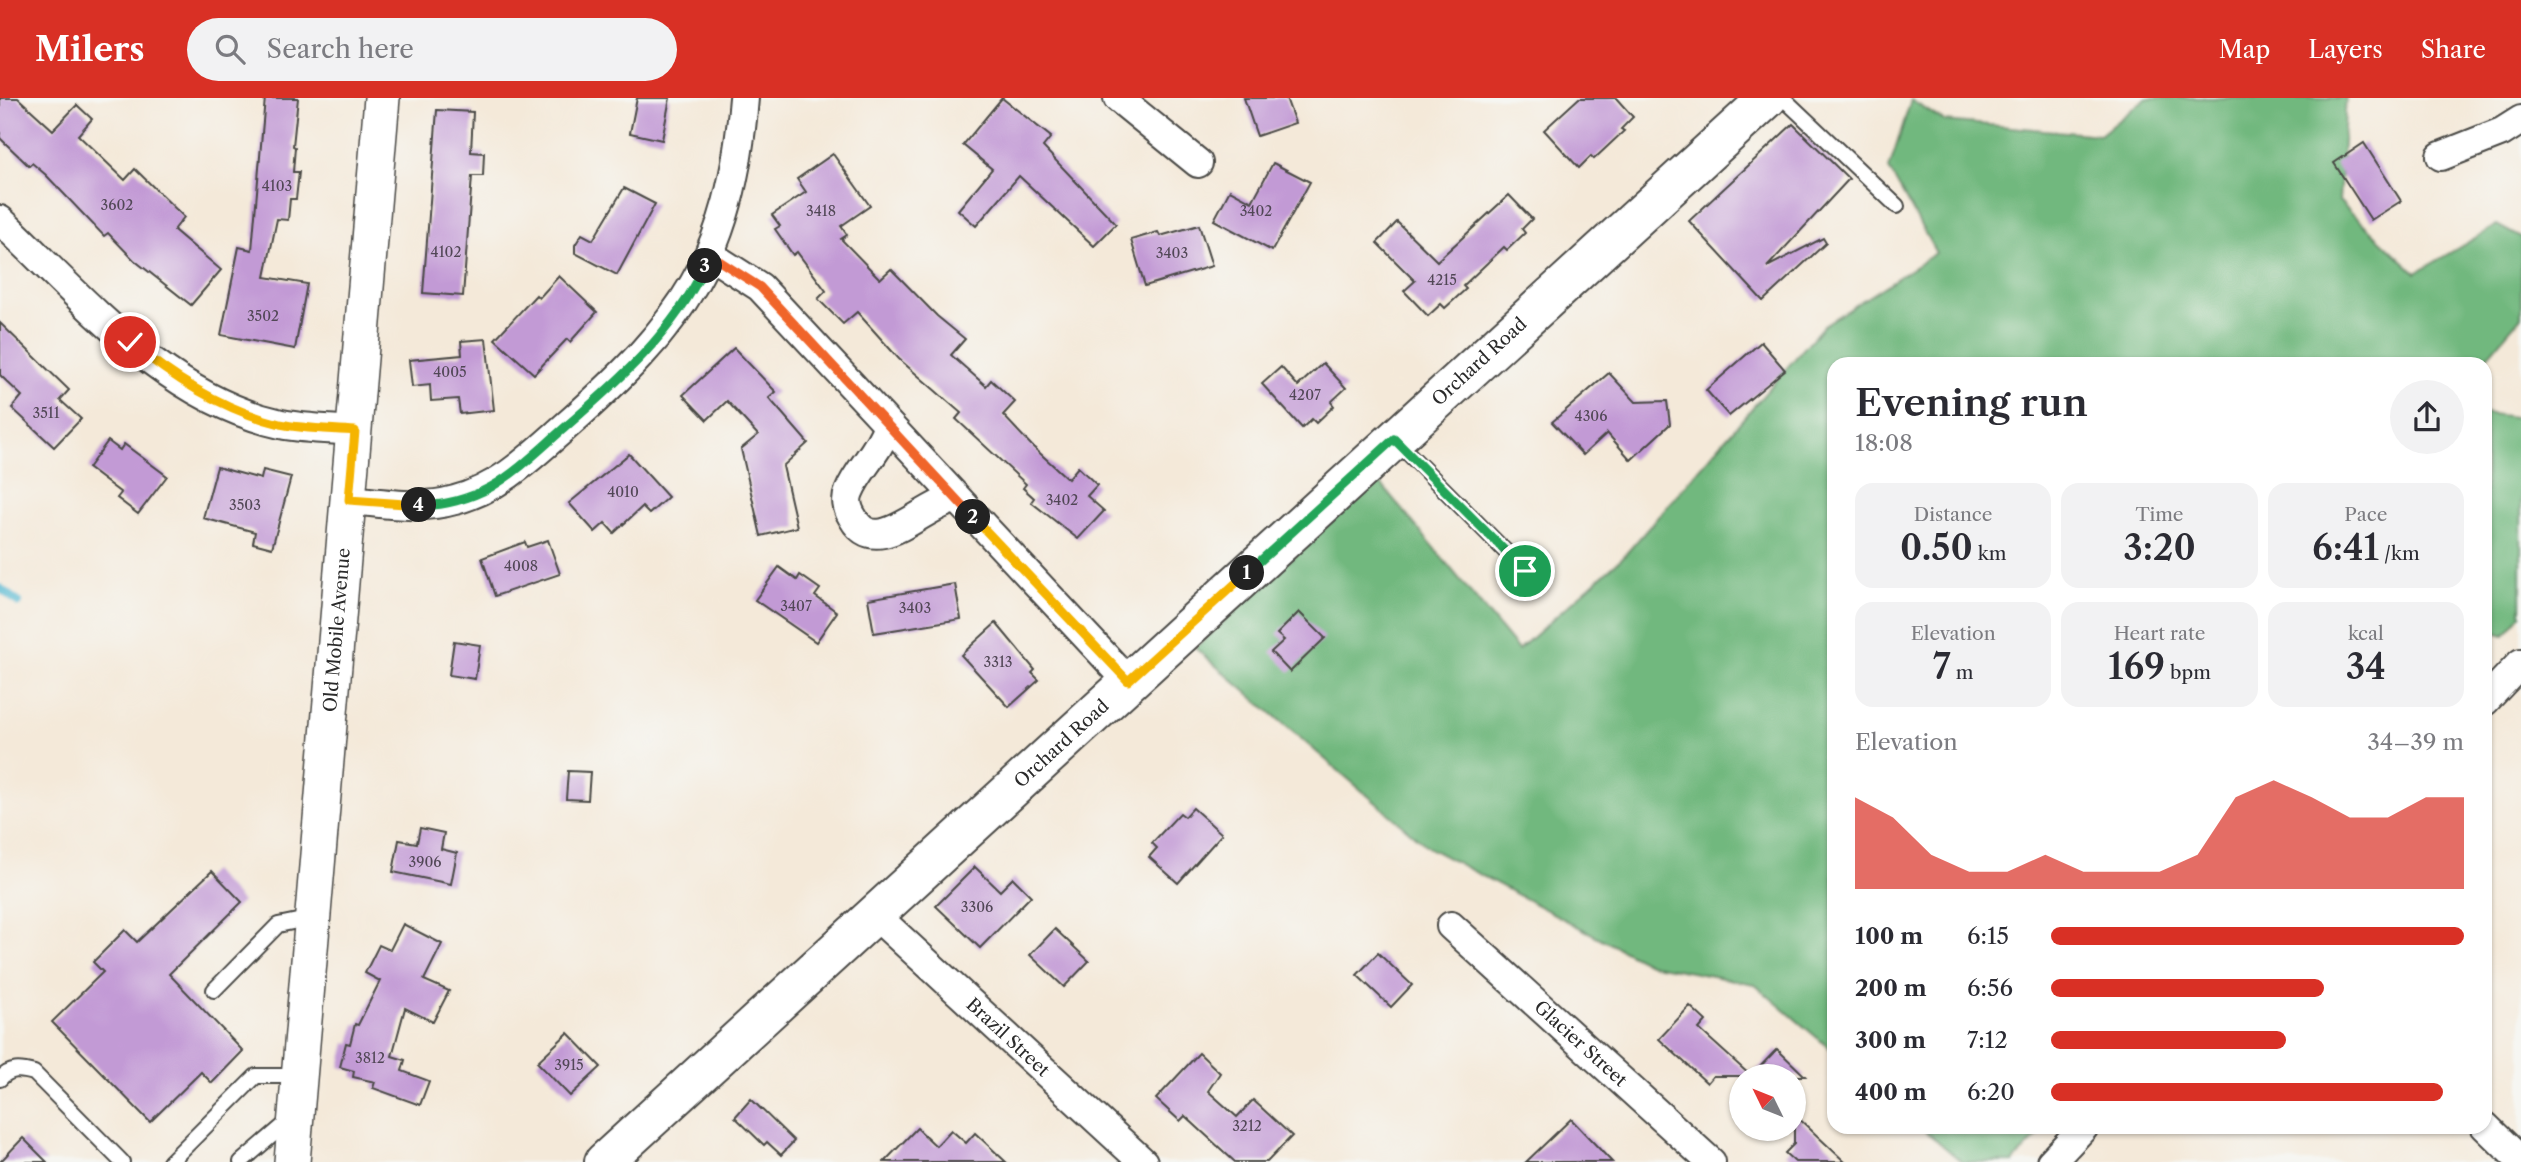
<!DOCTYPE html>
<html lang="en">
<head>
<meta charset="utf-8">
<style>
  body { margin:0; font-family:"Libre Caslon Text",serif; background:#f2f2f3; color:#2b2b33; height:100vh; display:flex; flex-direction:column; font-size:26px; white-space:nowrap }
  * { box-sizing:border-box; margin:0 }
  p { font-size:23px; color:#7c7c81 }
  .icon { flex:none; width:38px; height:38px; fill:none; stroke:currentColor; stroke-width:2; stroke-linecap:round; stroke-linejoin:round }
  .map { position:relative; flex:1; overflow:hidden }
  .sheet { position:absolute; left:1827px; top:259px; width:665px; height:777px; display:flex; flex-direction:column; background:#fff; border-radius:21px; box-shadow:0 2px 5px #0004 }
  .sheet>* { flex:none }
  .needle { width:46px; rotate:313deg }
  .fabs { position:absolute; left:1729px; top:966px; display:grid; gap:14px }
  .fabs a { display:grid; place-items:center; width:77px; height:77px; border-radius:50%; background:#fff; box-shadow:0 2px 5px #0004; font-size:35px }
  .pin { position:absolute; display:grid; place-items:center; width:60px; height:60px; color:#fff; margin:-30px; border:4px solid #fff; border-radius:50%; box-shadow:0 2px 7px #0007 }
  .km { position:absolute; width:35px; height:35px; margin:-18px; border-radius:50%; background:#222; color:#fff; font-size:19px; line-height:35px; text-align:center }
  .round { display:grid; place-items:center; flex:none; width:74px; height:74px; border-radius:37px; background:#f2f2f3 }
  .headline { display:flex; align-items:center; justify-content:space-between; height:119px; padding:0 28px }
  h1 { font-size:38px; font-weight:600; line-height:52px }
  .stats { display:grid; grid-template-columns:repeat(3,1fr); gap:10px; height:119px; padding:7px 28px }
  .stats div { display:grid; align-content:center; border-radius:18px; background:#f2f2f3; text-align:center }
  .stats b { font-size:35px; font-weight:600 }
  .stats small { font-size:19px; font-weight:400 }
  .stats p { font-size:19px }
  .chart { height:196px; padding:14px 28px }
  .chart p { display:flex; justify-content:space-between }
  .chart svg { width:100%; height:126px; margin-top:7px; fill:#d93025; opacity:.7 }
  ul { padding:0 28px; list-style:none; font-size:23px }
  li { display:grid; grid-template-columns:112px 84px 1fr; align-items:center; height:52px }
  li i { height:18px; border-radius:9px; background:#d93025 }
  header { display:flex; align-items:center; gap:42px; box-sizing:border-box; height:98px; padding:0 35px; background:#d93025; color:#fff }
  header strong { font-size:33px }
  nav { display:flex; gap:38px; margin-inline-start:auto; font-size:24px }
  .search { width:490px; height:63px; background:#f2f2f3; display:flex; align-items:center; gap:18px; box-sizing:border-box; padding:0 24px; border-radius:38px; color:#7c7c81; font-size:26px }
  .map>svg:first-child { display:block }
  .forest { fill:#71b87e; stroke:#4e7254; stroke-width:2 }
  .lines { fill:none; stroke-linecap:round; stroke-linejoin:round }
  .stream { stroke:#53b8d1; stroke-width:8 }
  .building { fill:#c29ad5 }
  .service-casing { stroke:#494845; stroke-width:18 }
  .minor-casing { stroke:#494845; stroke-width:32 }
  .tertiary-casing { stroke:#494845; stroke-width:38 }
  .secondary-casing { stroke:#494845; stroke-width:42 }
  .service { stroke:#fff; stroke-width:14 }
  .minor { stroke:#fff; stroke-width:28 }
  .tertiary { stroke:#fff; stroke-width:35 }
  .secondary { stroke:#fff; stroke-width:38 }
  .split-1-casing { stroke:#fff; stroke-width:14 }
  .split-2-casing { stroke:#fff; stroke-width:14 }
  .split-3-casing { stroke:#fff; stroke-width:14 }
  .split-4-casing { stroke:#fff; stroke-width:14 }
  .split-5-casing { stroke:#fff; stroke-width:14 }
  .split-1 { stroke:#22a559; stroke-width:9 }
  .split-2 { stroke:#f5b400; stroke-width:9 }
  .split-3 { stroke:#f0652b; stroke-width:9 }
  .split-4 { stroke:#22a559; stroke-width:9 }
  .split-5 { stroke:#f5b400; stroke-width:9 }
  .labels { text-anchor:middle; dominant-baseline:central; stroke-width:5; stroke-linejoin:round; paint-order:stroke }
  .number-label { font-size:14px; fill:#514756 }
  .street-label { font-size:18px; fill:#2b2b2b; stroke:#f6f6f2 }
</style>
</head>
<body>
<header>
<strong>Milers</strong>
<div class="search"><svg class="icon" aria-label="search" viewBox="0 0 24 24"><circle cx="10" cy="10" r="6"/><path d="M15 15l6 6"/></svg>Search here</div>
<nav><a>Map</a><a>Layers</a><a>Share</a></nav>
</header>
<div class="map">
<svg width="2521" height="1064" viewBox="0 0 2521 1064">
  <rect width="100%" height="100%" fill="#f6f6f2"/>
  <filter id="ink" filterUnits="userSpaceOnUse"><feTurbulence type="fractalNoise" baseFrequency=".0143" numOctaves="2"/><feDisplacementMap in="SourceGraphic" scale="14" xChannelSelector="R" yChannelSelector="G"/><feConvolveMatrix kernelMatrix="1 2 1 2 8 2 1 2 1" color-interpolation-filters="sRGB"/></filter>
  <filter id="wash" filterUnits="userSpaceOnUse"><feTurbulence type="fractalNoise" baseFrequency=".00686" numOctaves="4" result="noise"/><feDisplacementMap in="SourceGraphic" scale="28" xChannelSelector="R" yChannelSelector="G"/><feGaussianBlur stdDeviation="1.57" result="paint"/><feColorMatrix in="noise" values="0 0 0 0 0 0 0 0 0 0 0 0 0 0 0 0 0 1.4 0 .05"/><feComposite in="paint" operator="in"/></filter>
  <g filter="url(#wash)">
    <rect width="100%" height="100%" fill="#f4e9d9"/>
    <g class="forest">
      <polygon points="2146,0 2346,0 2339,103 2416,175 2497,127 2521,140 2521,219 2481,266 1834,266 1834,954 1754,886 1649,866 1429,750 1195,550 1377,381 1518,552 1624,458 1824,227 1936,155 1889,71 1911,2 1944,23 2100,37"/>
      <polygon points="2485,315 2521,320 2521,517 2504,537 2485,531"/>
      <polygon points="1921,1029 2046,1029 2013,1064 1962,1064"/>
    </g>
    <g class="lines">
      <polyline class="stream" points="0,490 19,505"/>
    </g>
    <g id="blocks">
      <g class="building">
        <polygon points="0,0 18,0 53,32 77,7 92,21 78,37 125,82 135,71 184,119 174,132 221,172 191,207 134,162 108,135 104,138 46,77 32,65 29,68 0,40"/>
        <polygon points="265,0 298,0 293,48 295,49 293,74 299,74 296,101 290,101 288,122 277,121 265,179 307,186 295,251 221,237 239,149 252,152"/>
        <polygon points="637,0 670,0 662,42 630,35"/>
        <polygon points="1002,0 1051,39 1043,49 1116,126 1094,148 1019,78 976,128 958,112 992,71 963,47"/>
        <polygon points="1244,0 1286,0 1295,25 1257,38"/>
        <polygon points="1579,0 1616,0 1633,19 1621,31 1624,33 1594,61 1591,58 1579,70 1544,32"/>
        <polygon points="437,12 473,14 471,54 484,55 483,78 472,78 463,198 423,195"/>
        <polygon points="1793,26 1849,81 1767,169 1823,140 1826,145 1763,203 1689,123"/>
        <polygon points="2364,45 2401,103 2371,122 2334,65"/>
        <polygon points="833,56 870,108 841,128 847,137 841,141 880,181 891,171 937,218 965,241 951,257 986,288 991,282 1015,304 1003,317 1032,348 1068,381 1078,369 1097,387 1087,398 1104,413 1078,441 1031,404 1034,400 1023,390 1026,386 956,321 961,315 899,261 857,214 843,226 818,201 826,193 797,154 793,157 775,131 780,128 772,117 806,94 797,81"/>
        <polygon points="1273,65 1310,84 1272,153 1214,122 1230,92 1252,104"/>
        <polygon points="624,90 655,106 617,177 575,155 575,147 582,136 593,142"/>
        <polygon points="1509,97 1532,121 1522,131 1525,135 1507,152 1504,149 1463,188 1466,191 1445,210 1441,206 1428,218 1404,193 1415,183 1377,145 1397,124 1437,163"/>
        <polygon points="1199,127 1212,168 1145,188 1131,142 1158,134 1160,138"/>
        <polygon points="559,178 597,214 570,244 567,241 534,276 495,241 536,197 539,200"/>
        <polygon points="0,225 69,292 60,302 81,321 54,349 12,310 22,298 0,277"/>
        <polygon points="486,241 494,312 460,316 458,301 431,303 430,287 412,289 409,262 462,257 461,243"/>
        <polygon points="1761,244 1785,272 1729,318 1706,292"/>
        <polygon points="734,250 776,294 769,300 808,345 783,368 797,429 761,438 741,351 758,337 727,303 707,322 683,297"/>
        <polygon points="1323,265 1346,290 1331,304 1334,308 1316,325 1312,321 1302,330 1262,286 1281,269 1298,288"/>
        <polygon points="1609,275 1636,304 1667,303 1670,326 1631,362 1607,335 1583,357 1552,324"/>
        <polygon points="108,343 120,352 124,346 167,378 138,416 117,400 121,395 88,370"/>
        <polygon points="629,356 668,399 649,416 642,409 614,435 605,425 595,434 569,405"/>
        <polygon points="217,369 261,381 263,372 291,379 272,450 253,445 255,434 203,420"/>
        <polygon points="548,442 560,476 495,498 482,460 525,444 527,449"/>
        <polygon points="779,469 797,482 800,477 820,491 815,498 837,514 816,544 755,502"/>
        <polygon points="955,486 961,521 874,535 868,501"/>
        <polygon points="1299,514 1325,540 1290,574 1271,554 1284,542 1277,536"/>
        <polygon points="996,525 1035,572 1032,575 1039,582 1009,609 961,557"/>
        <polygon points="454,543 480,547 475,581 449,577"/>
        <polygon points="568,673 590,674 588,702 566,701"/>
        <polygon points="1193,710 1222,736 1178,785 1149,759 1157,750 1152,745 1180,715 1185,719"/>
        <polygon points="420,730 444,735 441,751 457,755 451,786 393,774 399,742 417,745"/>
        <polygon points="975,769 1000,793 1013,780 1031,798 980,850 936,808"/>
        <polygon points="212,773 242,804 169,876 243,953 212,985 201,974 150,1024 52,924 103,874 93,864 125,832 137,844"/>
        <polygon points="403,826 442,846 424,882 449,893 433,924 405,910 392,958 405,962 402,973 429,983 420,1007 373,990 375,984 353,979 354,973 340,969 346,945 350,946 355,926 358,927 380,883 365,875 379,847 390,852"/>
        <polygon points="1055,831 1089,863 1064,889 1030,857"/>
        <polygon points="1378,855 1412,887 1391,909 1357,877"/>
        <polygon points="1690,908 1706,923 1699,931 1751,978 1713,978 1707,985 1659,941"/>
        <polygon points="568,935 601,969 570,998 537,964"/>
        <polygon points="1777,951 1805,978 1751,978"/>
        <polygon points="1199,955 1220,975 1208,993 1237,1019 1253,1002 1292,1038 1267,1064 1235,1064 1185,1018 1180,1023 1156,1001"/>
        <polygon points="751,1001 794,1043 781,1057 767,1044 764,1047 735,1019"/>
        <polygon points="1794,1016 1845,1064 1795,1064 1785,1055 1794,1046"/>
        <polygon points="1571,1021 1612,1064 1526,1064"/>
        <polygon points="917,1030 936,1048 951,1032 966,1045 975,1035 1006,1064 884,1064"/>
        <polygon points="23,1040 47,1064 0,1064"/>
      </g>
    </g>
  </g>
  <g filter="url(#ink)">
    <use href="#blocks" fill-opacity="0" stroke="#494845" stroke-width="2"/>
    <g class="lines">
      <defs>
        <g id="service">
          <polyline points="1783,0 1897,108"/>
          <polyline points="1395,342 1525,473"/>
          <polyline points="214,892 278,827 312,820"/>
          <path d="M0 981C10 970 20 971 34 975L122 1064"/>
          <polyline points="170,1064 256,978 300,978"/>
          <polyline points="241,1064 290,1022"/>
        </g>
        <g id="minor">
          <polyline points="1118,0 1198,65"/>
          <polyline points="2441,58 2502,34 2521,22"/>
          <path d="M0 122C82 199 165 301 281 326 305 331 331 331 355 333"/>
          <polyline points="710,157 760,189 1128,583"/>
          <path d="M887 329C879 354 858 371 849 394 845 403 848 412 853 420 877 463 924 405 956 401"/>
          <path d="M350 402C384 405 421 412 455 402 500 390 531 359 565 329 683 225 731 161 744 0"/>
          <polyline points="2485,603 2521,565"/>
          <path id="s1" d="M874 816 1143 1064"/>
          <path id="s2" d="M1451 828 1711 1064"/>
          <polyline points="2485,1028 2521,1063"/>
          <polyline points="2051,1064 2084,1029"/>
        </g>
        <g id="tertiary">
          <path id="s3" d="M292 1064 382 0"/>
        </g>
        <g id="secondary">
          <path id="s4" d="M604 1064 1768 0"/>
        </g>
      </defs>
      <use href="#service" class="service-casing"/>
      <use href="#minor" class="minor-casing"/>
      <use href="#tertiary" class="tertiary-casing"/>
      <use href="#secondary" class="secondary-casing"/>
      <use href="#service" class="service"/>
      <use href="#minor" class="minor"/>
      <use href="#tertiary" class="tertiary"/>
      <use href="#secondary" class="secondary"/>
    </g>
  </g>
  <g class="lines" filter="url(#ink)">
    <defs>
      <polyline id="split-1" points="1247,475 1394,341 1525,473"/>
      <polyline id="split-2" points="973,419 1128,583 1247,475"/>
      <polyline id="split-3" points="705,168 710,157 760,189 973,419"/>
      <path id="split-4" d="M419 407C442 409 471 400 491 389 517 374 539 352 562 332 617 284 673 236 705 168"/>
      <path id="split-5" d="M130 244C174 281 223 312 280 326 304 331 331 331 355 333L349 402 419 407"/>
    </defs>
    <use href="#split-1" class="split-1-casing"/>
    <use href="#split-2" class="split-2-casing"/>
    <use href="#split-3" class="split-3-casing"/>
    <use href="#split-4" class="split-4-casing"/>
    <use href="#split-5" class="split-5-casing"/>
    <use href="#split-1" class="split-1"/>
    <use href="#split-2" class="split-2"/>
    <use href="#split-3" class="split-3"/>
    <use href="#split-4" class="split-4"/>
    <use href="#split-5" class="split-5"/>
  </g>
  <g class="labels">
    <g class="number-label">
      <text x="277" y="88">4103</text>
      <text x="117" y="107">3602</text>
      <text x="821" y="113">3418</text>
      <text x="1256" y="113">3402</text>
      <text x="446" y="154">4102</text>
      <text x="1172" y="155">3403</text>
      <text x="1442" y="182">4215</text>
      <text x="263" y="218">3502</text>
      <text x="450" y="274">4005</text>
      <text x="1305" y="297">4207</text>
      <text x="46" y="315">3511</text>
      <text x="1591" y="318">4306</text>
      <text x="623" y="394">4010</text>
      <text x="1062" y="402">3402</text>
      <text x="245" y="407">3503</text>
      <text x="521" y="468">4008</text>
      <text x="796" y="508">3407</text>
      <text x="915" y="510">3403</text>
      <text x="998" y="564">3313</text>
      <text x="425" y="764">3906</text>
      <text x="977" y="809">3306</text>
      <text x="370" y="960">3812</text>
      <text x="569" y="967">3915</text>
      <text x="1247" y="1028">3212</text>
    </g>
    <g class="street-label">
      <text stroke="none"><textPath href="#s4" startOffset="1186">Orchard Road</textPath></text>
      <text stroke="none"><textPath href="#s3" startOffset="534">Old Mobile Avenue</textPath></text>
      <text stroke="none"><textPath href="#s4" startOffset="620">Orchard Road</textPath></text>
      <text stroke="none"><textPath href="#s1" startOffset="182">Brazil Street</textPath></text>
      <text stroke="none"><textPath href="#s2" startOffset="175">Glacier Street</textPath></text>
    </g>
  </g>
</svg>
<div class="fabs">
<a><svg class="needle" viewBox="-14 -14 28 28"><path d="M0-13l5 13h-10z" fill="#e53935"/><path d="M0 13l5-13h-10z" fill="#7c7c81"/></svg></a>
</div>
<div class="pin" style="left:1525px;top:473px;background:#1e9e55"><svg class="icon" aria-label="arrive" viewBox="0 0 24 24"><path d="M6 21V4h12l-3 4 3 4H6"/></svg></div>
<div class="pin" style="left:130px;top:244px;background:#d93025"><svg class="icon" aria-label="check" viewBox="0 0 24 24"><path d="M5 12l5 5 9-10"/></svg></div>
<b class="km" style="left:1247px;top:475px">1</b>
<b class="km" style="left:973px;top:419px">2</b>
<b class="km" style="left:705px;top:168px">3</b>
<b class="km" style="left:419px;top:407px">4</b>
<section class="sheet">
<div class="headline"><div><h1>Evening run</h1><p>18:08</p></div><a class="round"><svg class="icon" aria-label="share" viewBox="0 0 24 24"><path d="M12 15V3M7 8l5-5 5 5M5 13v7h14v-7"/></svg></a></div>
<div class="stats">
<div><p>Distance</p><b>0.50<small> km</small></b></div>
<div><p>Time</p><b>3:20</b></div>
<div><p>Pace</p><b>6:41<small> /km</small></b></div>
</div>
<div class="stats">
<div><p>Elevation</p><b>7<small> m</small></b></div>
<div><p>Heart rate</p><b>169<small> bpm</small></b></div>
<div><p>kcal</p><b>34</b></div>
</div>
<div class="chart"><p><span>Elevation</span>34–39 m</p>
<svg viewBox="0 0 160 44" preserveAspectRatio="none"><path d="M0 44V12L10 19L20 32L30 38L40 38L50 32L60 38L70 38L80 38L90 32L100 12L110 6L120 12L130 19L140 19L150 12L160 12V44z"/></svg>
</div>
<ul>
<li><b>100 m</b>6:15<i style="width:100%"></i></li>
<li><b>200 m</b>6:56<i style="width:66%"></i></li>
<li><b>300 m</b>7:12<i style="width:57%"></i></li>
<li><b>400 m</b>6:20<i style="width:95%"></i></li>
</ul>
</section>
</div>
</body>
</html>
